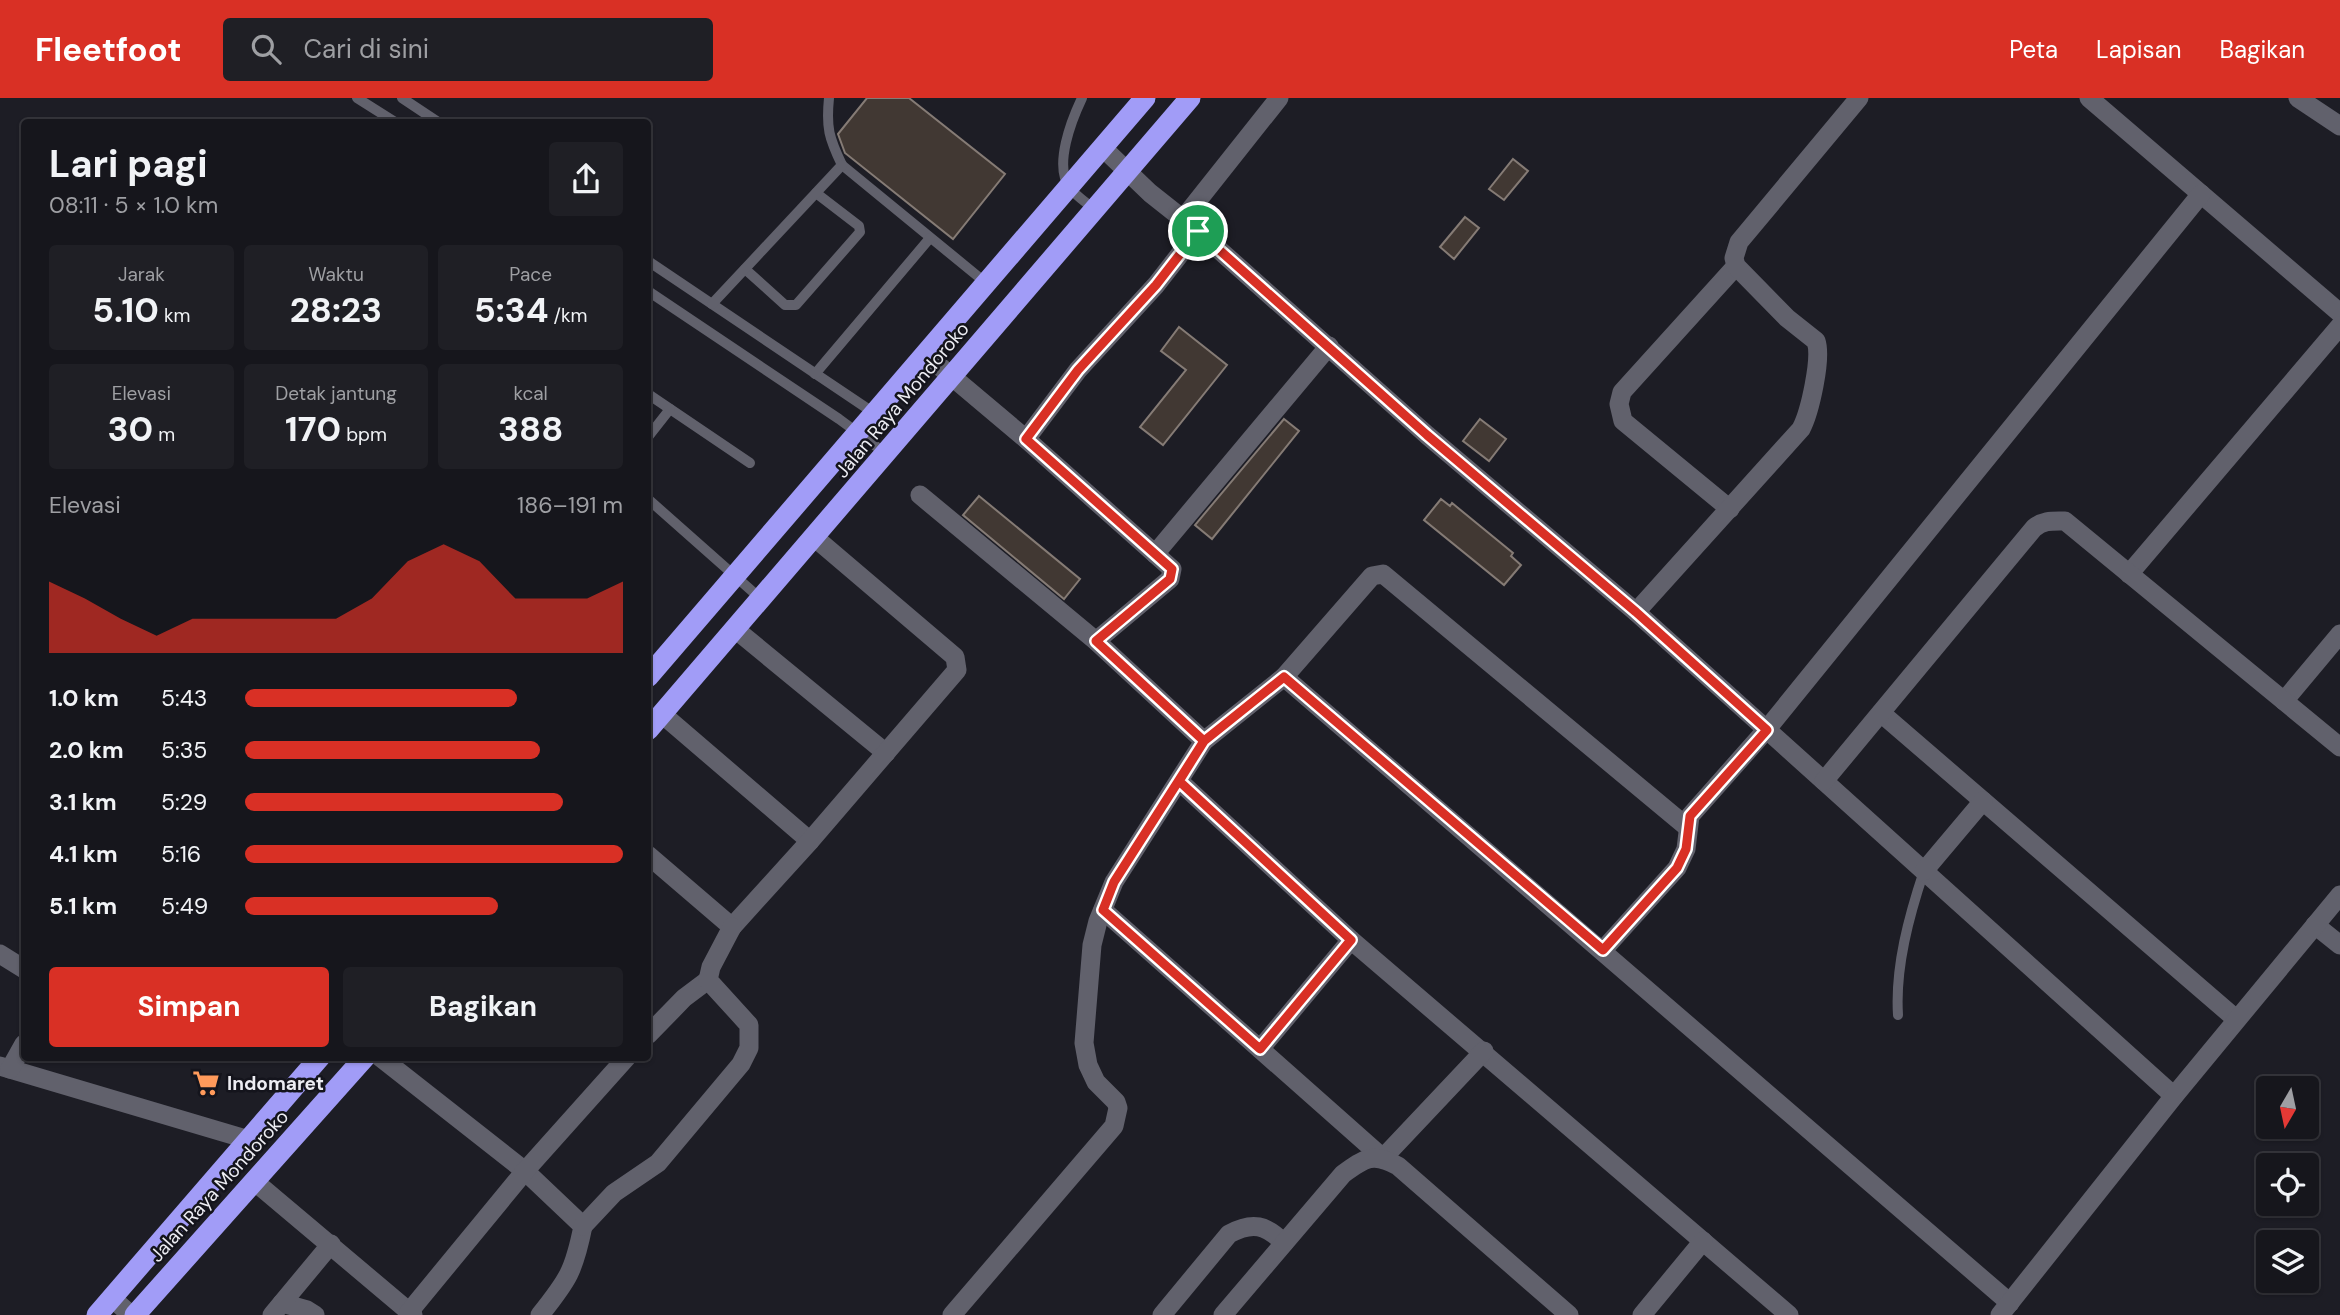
<!DOCTYPE html>
<html lang="id">
<head>
<meta charset="utf-8">
<style>
  body { margin:0; font-family:"DM Sans",sans-serif; background:#1f1f25; color:#f1f3f6; height:100vh; display:flex; flex-direction:column; font-size:26px; white-space:nowrap }
  * { box-sizing:border-box; margin:0 }
  p { font-size:23px; color:#9e9fa3 }
  .icon { flex:none; width:38px; height:38px; fill:none; stroke:currentColor; stroke-width:2; stroke-linecap:round; stroke-linejoin:round }
  .map { position:relative; flex:1; overflow:hidden }
  .details { position:absolute; left:21px; top:21px; width:630px; height:942px; display:flex; flex-direction:column; background:#16161c; border-radius:7px; box-shadow:0 2px 5px #0004,0 0 0 2px #35353b }
  .details>* { flex:none }
  .needle { width:46px; rotate:189deg }
  .controls { position:absolute; left:2256px; top:978px; display:grid; gap:14px }
  .controls a { display:grid; place-items:center; width:63px; height:63px; border-radius:7px; background:#16161c; box-shadow:0 2px 5px #0004,0 0 0 2px #35353b; font-size:35px }
  .pin { position:absolute; display:grid; place-items:center; width:60px; height:60px; color:#fff; margin:-30px; border:4px solid #fff; border-radius:50%; box-shadow:0 2px 7px #0007 }
  .round { display:grid; place-items:center; flex:none; width:74px; height:74px; border-radius:7px; background:#1f1f25 }
  .headline { display:flex; align-items:center; justify-content:space-between; height:119px; padding:0 28px }
  h1 { font-size:38px; font-weight:700; line-height:52px }
  .metrics { display:grid; grid-template-columns:repeat(3,1fr); gap:10px; height:119px; padding:7px 28px }
  .metrics div { display:grid; align-content:center; border-radius:7px; background:#1f1f25; text-align:center }
  .metrics b { font-size:35px; font-weight:700 }
  .metrics small { font-size:19px; font-weight:400 }
  .metrics p { font-size:19px }
  .chart { height:196px; padding:14px 28px }
  .chart p { display:flex; justify-content:space-between }
  .chart svg { width:100%; height:126px; margin-top:7px; fill:#d93025; opacity:.7 }
  .button { display:flex; gap:14px; margin-top:auto; padding:14px 28px }
  .button a { flex:1; height:80px; border-radius:7px; background:#d93025; color:#fff; font-size:28px; font-weight:700; line-height:80px; text-align:center }
  .button a+a { background:#1f1f25; color:#f1f3f6 }
  ul { padding:0 28px; list-style:none; font-size:23px }
  li { display:grid; grid-template-columns:112px 84px 1fr; align-items:center; height:52px }
  li i { height:18px; border-radius:9px; background:#d93025 }
  header { display:flex; align-items:center; gap:42px; box-sizing:border-box; height:98px; padding:0 35px; background:#d93025; color:#fff }
  header strong { font-size:33px }
  nav { display:flex; gap:38px; margin-inline-start:auto; font-size:24px }
  .search { width:490px; height:63px; background:#1f1f25; display:flex; align-items:center; gap:18px; box-sizing:border-box; padding:0 24px; border-radius:7px; color:#9e9fa3; font-size:26px }
  .map>svg:first-child { display:block }
  .building { fill:#413833; stroke:#857b75; stroke-width:2 }
  .lines { fill:none; stroke-linecap:round; stroke-linejoin:round }
  .lane { stroke:#61616c; stroke-width:10 }
  .street { stroke:#61616c; stroke-width:19 }
  .highway { stroke:#a19cf7; stroke-width:21 }
  .route-casing { stroke:#fff; stroke-width:14 }
  .route { stroke:#d93025; stroke-width:9 }
  .labels { text-anchor:middle; dominant-baseline:central; stroke-width:5; stroke-linejoin:round; paint-order:stroke }
  .street-label { font-size:19px; fill:#ededf3; stroke:#14141c }
  .poi-label { font-size:19px; font-weight:bold; fill:#ededf3; stroke:#14141c; text-anchor:start }
</style>
</head>
<body>
<header>
<strong>Fleetfoot</strong>
<div class="search"><svg class="icon" aria-label="search" viewBox="0 0 24 24"><circle cx="10" cy="10" r="6"/><path d="M15 15l6 6"/></svg>Cari di sini</div>
<nav><a>Peta</a><a>Lapisan</a><a>Bagikan</a></nav>
</header>
<div class="map">
<svg width="2340" height="1217" viewBox="0 0 2340 1217">
  <rect width="100%" height="100%" fill="#1d1d25"/>
  <g class="building">
    <polygon points="867,0 909,0 1005,76 953,141 845,55 838,36"/>
    <polygon points="1513,61 1528,73 1504,102 1489,91"/>
    <polygon points="1465,119 1479,130 1454,161 1440,149"/>
    <polygon points="1179,229 1227,267 1163,347 1140,329 1186,272 1161,253"/>
    <polygon points="1284,321 1299,333 1212,441 1195,427"/>
    <polygon points="1480,321 1506,341 1489,363 1463,343"/>
    <polygon points="979,398 1080,481 1064,501 963,417"/>
    <polygon points="1441,401 1450,408 1452,405 1513,455 1511,458 1521,467 1504,487 1424,422"/>
  </g>
  <g class="lines">
    <g class="lane">
      <polyline points="357,0 395,24"/>
      <polyline points="402,0 438,24"/>
      <path d="M829 0C826 30 829 40 842 67L986 185"/>
      <path d="M1082 0C1072 21 1053 68 1070 90 1076 98 1087 105 1095 112"/>
      <polyline points="648,163 874,315"/>
      <polyline points="745,171 785,207 796,207 860,134 859,128 816,95"/>
      <polyline points="648,193 839,321 885,355"/>
      <polyline points="712,206 842,67"/>
      <polyline points="815,276 930,140"/>
      <polyline points="648,296 750,365"/>
      <polyline points="648,339 670,311"/>
      <polyline points="648,401 761,501"/>
      <path d="M1898 917C1895 869 1909 818 1924 773"/>
    </g>
    <g class="street">
      <polyline points="2089,0 2340,215"/>
      <polyline points="2298,0 2340,28"/>
      <polyline points="1103,50 1150,95 1198,133 1427,337 1636,514 2174,998"/>
      <polyline points="1183,121 1279,0"/>
      <polyline points="925,256 1026,341 1172,471 1170,481 1096,543"/>
      <polyline points="1026,341 1078,272 1156,187 1198,133"/>
      <polyline points="920,397 1096,543 1204,643"/>
      <polyline points="1730,411 1623,323 1619,306 1622,294 1736,168"/>
      <polyline points="1155,456 1329,248"/>
      <polyline points="2129,476 2340,228"/>
      <path d="M1636 514 1801 331C1810 314 1822 260 1816 243L1787 220 1736 168 1734 160 1739 144 1859 0"/>
      <polyline points="735,531 886,655"/>
      <polyline points="1284,579 1372,478 1383,476 1687,729"/>
      <polyline points="2284,603 2340,536"/>
      <polyline points="1881,615 2236,921"/>
      <polyline points="662,616 810,743"/>
      <polyline points="1179,683 1351,842 1789,1217"/>
      <path d="M1824 683 2034 430C2044 422 2052 423 2065 423L2340 649"/>
      <polyline points="648,757 732,829 810,743 957,572 955,559 814,439"/>
      <polyline points="1924,773 1983,703"/>
      <polyline points="1103,812 1383,1060 1484,953"/>
      <polyline points="2315,827 2340,847"/>
      <polyline points="1603,852 1677,770 1686,751 1690,718 1767,631 2201,96"/>
      <polyline points="0,856 24,871"/>
      <polyline points="648,937 684,900 708,882"/>
      <polyline points="1260,951 1351,842"/>
      <path d="M380 959 525 1073 583 1128C574 1173 568 1182 540 1217"/>
      <polyline points="0,968 246,1041"/>
      <polyline points="10,971 24,946"/>
      <polyline points="254,1083 413,1217"/>
      <polyline points="583,1128 614,1095 658,1065 741,966 749,950 749,927 708,882 711,869 732,829"/>
      <polyline points="112,1200 131,1217"/>
      <polyline points="282,1205 307,1212 315,1217"/>
      <polyline points="409,1214 525,1073 627,959"/>
      <polyline points="272,1217 331,1146"/>
      <polyline points="952,1217 1114,1028 1118,1010 1116,1004 1096,984 1088,967 1084,945 1092,847 1098,823 1114,784 1204,643 1284,579 2010,1205"/>
      <path d="M1162 1217 1229 1136C1253 1123 1266 1127 1284 1145"/>
      <path d="M1223 1217 1343 1076C1365 1060 1373 1054 1398 1068L1569 1217"/>
      <polyline points="1642,1217 1703,1143"/>
      <polyline points="2000,1217 2174,998 2340,797"/>
    </g>
    <g class="highway">
      <polyline points="648,579 1145,0"/>
      <polyline points="648,632 1190,0"/>
      <polyline points="97,1217 320,959"/>
      <polyline points="135,1217 365,959"/>
    </g>
  </g>
  <g class="lines">
    <defs>
      <polyline id="route" points="1198,133 1156,187 1078,272 1026,341 1172,471 1170,481 1096,543 1204,643 1114,784 1103,812 1260,951 1351,842 1179,683 1204,643 1284,579 1603,852 1677,770 1686,751 1690,718 1767,632 1636,514 1427,337 1198,133"/>
    </defs>
    <use href="#route" class="route-casing"/>
    <use href="#route" class="route"/>
  </g>
  <defs>
    <symbol id="supermarket-bare" viewBox="-9 -9 18 18"><path d="M-6-5.5h2.5l.6 2H6L4.5 2H-2.5L-4.4-4H-6ZM-1.5 3.2a1.3 1.3 0 1 0 .1 0ZM3 3.2a1.3 1.3 0 1 0 .1 0Z" fill="#ff9a5b" stroke="#14141c" stroke-width="2.5" paint-order="stroke"/></symbol>
  </defs>
  <g fill-rule="evenodd">
    <use href="#supermarket-bare" x="187" y="966" width="38" height="38"/>
  </g>
  <g class="labels">
    <g class="street-label">
      <text transform="translate(902 302) rotate(-50)">Jalan Raya Mondoroko</text>
      <text transform="translate(219 1088) rotate(-48)">Jalan Raya Mondoroko</text>
    </g>
    <g class="poi-label">
      <text x="227" y="985">Indomaret</text>
    </g>
  </g>
</svg>
<div class="controls">
<a><svg class="needle" viewBox="-14 -14 28 28"><path d="M0-13l5 13h-10z" fill="#e53935"/><path d="M0 13l5-13h-10z" fill="#9e9fa3"/></svg></a>
<a><svg class="icon" aria-label="locate" viewBox="0 0 24 24"><circle cx="12" cy="12" r="6"/><path d="M12 2v4M12 18v4M2 12h4M18 12h4"/></svg></a>
<a><svg class="icon" aria-label="layers" viewBox="0 0 24 24"><path d="M12 4l9 5-9 5-9-5zM3 14l9 5 9-5"/></svg></a>
</div>
<div class="pin" style="left:1198px;top:133px;background:#1e9e55"><svg class="icon" aria-label="arrive" viewBox="0 0 24 24"><path d="M6 21V4h12l-3 4 3 4H6"/></svg></div>
<section class="details">
<div class="headline"><div><h1>Lari pagi</h1><p>08:11 · 5 × 1.0 km</p></div><a class="round"><svg class="icon" aria-label="share" viewBox="0 0 24 24"><path d="M12 15V3M7 8l5-5 5 5M5 13v7h14v-7"/></svg></a></div>
<div class="metrics">
<div><p>Jarak</p><b>5.10<small> km</small></b></div>
<div><p>Waktu</p><b>28:23</b></div>
<div><p>Pace</p><b>5:34<small> /km</small></b></div>
</div>
<div class="metrics">
<div><p>Elevasi</p><b>30<small> m</small></b></div>
<div><p>Detak jantung</p><b>170<small> bpm</small></b></div>
<div><p>kcal</p><b>388</b></div>
</div>
<div class="chart"><p><span>Elevasi</span>186–191 m</p>
<svg viewBox="0 0 160 44" preserveAspectRatio="none"><path d="M0 44V19L10 25L20 32L30 38L40 32L50 32L60 32L70 32L80 32L90 25L100 12L110 6L120 12L130 25L140 25L150 25L160 19V44z"/></svg>
</div>
<ul>
<li><b>1.0 km</b>5:43<i style="width:72%"></i></li>
<li><b>2.0 km</b>5:35<i style="width:78%"></i></li>
<li><b>3.1 km</b>5:29<i style="width:84%"></i></li>
<li><b>4.1 km</b>5:16<i style="width:100%"></i></li>
<li><b>5.1 km</b>5:49<i style="width:67%"></i></li>
</ul>
<div class="button"><a>Simpan</a><a>Bagikan</a></div>
</section>
</div>
</body>
</html>
